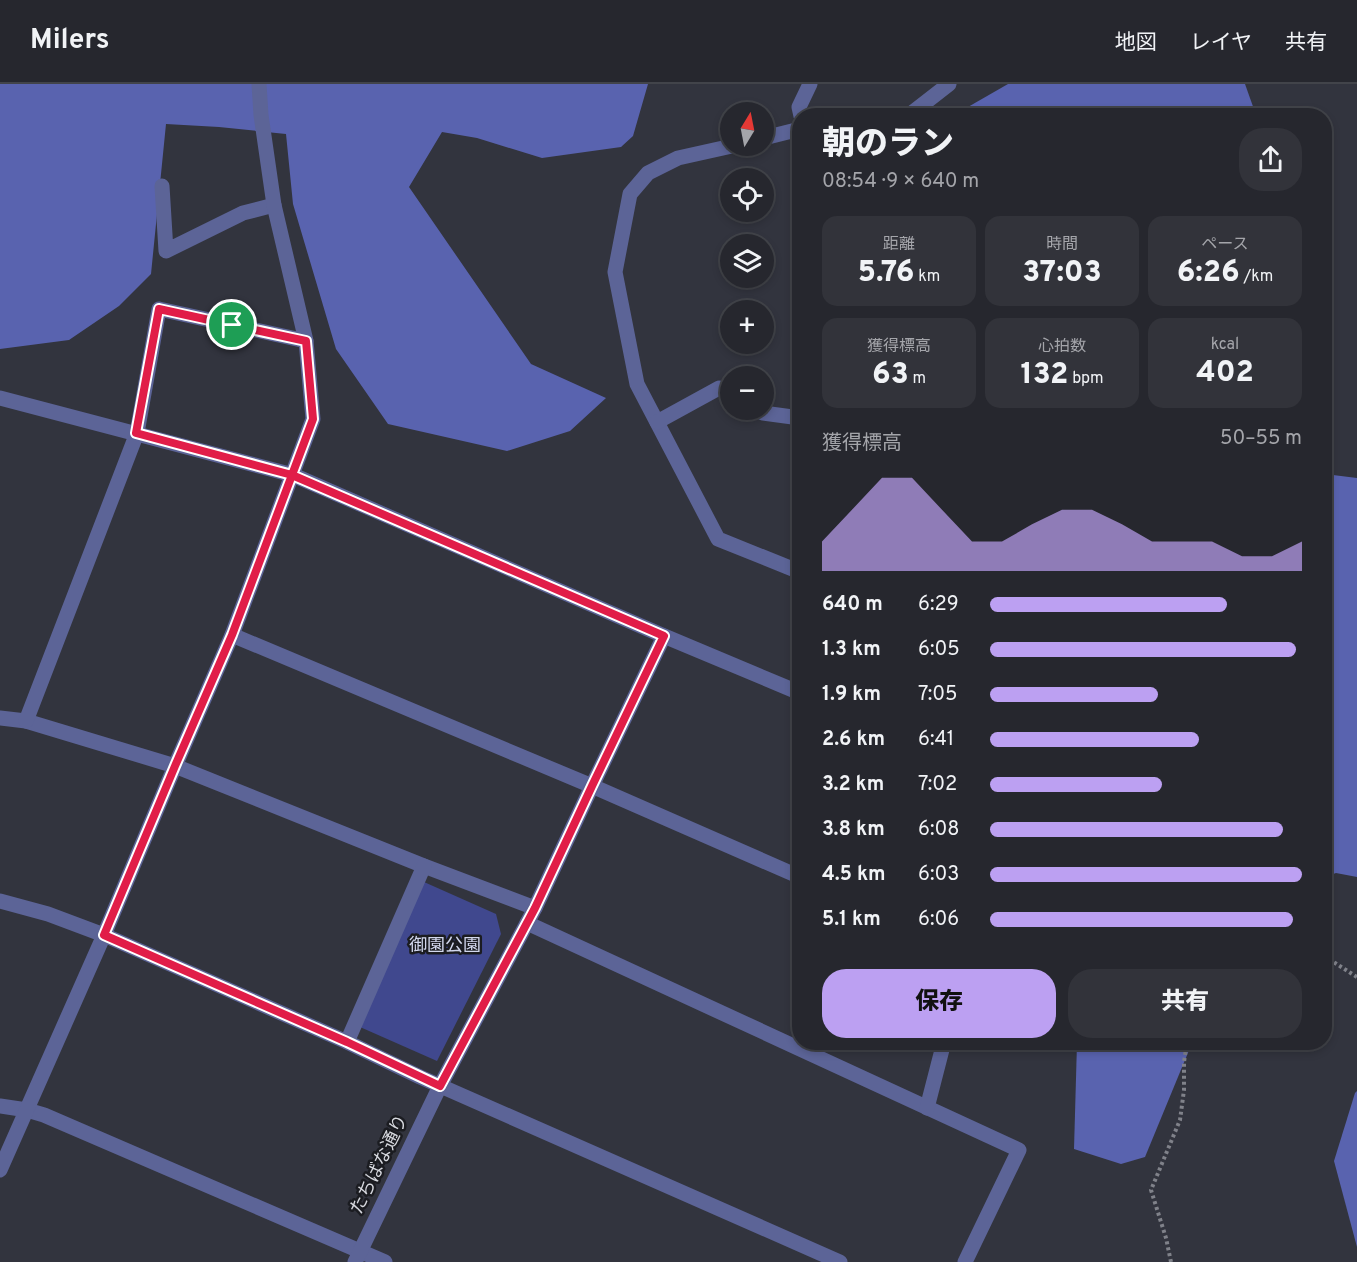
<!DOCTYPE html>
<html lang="ja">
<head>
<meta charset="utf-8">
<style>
  body { margin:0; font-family:Overpass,"Noto Sans JP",sans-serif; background:#32333a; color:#f1f3f6; height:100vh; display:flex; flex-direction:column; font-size:22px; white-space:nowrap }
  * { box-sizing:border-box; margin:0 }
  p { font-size:20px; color:#a4a5aa }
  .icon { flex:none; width:33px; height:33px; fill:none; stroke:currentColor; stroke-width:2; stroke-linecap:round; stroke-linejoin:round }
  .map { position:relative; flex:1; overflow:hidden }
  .details { position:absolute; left:792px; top:24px; width:540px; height:942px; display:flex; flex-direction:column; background:#26272e; border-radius:24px; box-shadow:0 3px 9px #0003,0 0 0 2px #42444a }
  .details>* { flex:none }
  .needle { width:39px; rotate:10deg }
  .buttons { position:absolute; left:720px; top:18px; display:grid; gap:12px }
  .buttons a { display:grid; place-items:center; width:54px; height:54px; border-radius:50%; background:#26272e; box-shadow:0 3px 9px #0003,0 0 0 2px #42444a; font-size:30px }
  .pin { position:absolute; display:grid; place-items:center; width:51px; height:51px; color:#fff; margin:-26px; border:3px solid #fff; border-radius:50%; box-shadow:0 2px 6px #0007 }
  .round { display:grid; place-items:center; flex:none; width:63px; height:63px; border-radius:24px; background:#32333a }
  .overview { display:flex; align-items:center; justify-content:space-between; height:102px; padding:0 30px }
  h1 { font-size:33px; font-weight:800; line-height:45px }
  .metrics { display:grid; grid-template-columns:repeat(3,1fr); gap:9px; height:102px; padding:6px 30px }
  .metrics div { display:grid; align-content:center; border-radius:15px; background:#32333a; text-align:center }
  .metrics b { font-size:30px; font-weight:800 }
  .metrics small { font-size:16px; font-weight:400 }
  .metrics p { font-size:16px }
  .chart { height:168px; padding:12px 30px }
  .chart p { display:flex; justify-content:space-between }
  .chart svg { width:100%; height:108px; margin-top:6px; fill:#bca0f2; opacity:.7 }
  .primary-button { display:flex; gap:12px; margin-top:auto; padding:12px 30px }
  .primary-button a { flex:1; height:69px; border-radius:24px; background:#bca0f2; color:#111; font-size:24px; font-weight:800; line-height:69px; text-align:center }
  .primary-button a+a { background:#32333a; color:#f1f3f6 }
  ul { padding:0 30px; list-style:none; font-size:20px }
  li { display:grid; grid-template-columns:96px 72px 1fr; align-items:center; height:45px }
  li i { height:15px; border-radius:8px; background:#bca0f2 }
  header { display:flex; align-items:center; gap:36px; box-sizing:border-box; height:84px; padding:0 30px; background:#26272e; border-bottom:2px solid #42444a }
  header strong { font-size:28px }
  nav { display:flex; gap:33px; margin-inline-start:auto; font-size:21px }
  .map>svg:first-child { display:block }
  .green { fill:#40488e }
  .forest { fill:#5963af }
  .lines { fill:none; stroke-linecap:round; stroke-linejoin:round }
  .path { stroke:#80828a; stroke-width:4; stroke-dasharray:3 3; stroke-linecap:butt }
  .minor { stroke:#5c6497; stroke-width:15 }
  .route-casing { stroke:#fff; stroke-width:12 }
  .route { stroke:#e11d48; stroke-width:8 }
  .labels { text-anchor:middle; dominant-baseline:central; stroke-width:5; stroke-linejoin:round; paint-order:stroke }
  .park-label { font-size:18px; fill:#d2d7ed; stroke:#1b1c21 }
  .street-label { font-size:18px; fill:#d7d9df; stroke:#1b1c21 }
</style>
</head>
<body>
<header>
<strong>Milers</strong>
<nav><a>地図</a><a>レイヤ</a><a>共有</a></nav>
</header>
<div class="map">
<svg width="1357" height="1178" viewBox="0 0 1357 1178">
  <rect width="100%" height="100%" fill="#32343e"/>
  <polygon class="green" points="424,798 496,830 501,850 437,977 360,943"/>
  <g class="forest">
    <polygon points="0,0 648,0 633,52 621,63 542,74 477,54 442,48 409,103 531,280 606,314 570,347 507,367 388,340 336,265 293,120 286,50 219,43 166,40 151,190 119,222 69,256 0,265"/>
    <polygon points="1008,0 1245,0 1256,31 954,31"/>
    <polygon points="1325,390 1357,394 1357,793 1336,789 1325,793"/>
    <polygon points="1077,959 1192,959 1145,1073 1121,1080 1074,1065"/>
    <polygon points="1357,1007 1357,1163 1334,1077 1355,1009"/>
  </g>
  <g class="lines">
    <g class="path">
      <polyline points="1324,872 1357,893"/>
      <polyline points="1171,1178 1166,1154 1151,1106 1180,1036 1184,1006 1184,978 1187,958"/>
    </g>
    <g class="minor">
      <polyline points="801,32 799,23 810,0"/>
      <polyline points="908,32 949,0"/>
      <polyline points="764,54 800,45"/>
      <polyline points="732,62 678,74 648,89 630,110 615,188 637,300 718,455 800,488"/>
      <polyline points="162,102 166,167 243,129 274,121"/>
      <polyline points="0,314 293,391 664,552 800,609"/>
      <polyline points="757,326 763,329 800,334"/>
      <polyline points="657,338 719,304 730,311"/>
      <polyline points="232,551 592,702 800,793"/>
      <polyline points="0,634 26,637 175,682 424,782 535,824"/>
      <polyline points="26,637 137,349 159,225 306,257"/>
      <polyline points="0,817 48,830 104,851 347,958 420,993 840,1178"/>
      <polyline points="527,839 1019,1066 965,1178"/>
      <polyline points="347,958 424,782"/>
      <polyline points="0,1022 27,1026 44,1031 385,1178"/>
      <polyline points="927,1024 944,958"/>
      <polyline points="0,1086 104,851 175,682 232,551 313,335 306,257 274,121 261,31 259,0"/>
      <polyline points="355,1178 440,1002 535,824 592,702 664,552"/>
    </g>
  </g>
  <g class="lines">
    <defs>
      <polyline id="route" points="232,241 306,257 313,335 232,551 175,682 104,851 347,958 440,1002 535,824 592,702 664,552 292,391 136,349 159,225 232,241"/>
    </defs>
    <use href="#route" class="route-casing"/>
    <use href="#route" class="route"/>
  </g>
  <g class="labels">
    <g class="park-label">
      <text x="445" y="862">御園公園</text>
    </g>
    <g class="street-label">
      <text transform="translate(380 1081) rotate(-64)">たちばな通り</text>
    </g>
  </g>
</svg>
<div class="buttons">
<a><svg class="needle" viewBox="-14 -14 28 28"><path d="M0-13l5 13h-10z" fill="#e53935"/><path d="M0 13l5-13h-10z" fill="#a4a5aa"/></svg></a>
<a><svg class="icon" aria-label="locate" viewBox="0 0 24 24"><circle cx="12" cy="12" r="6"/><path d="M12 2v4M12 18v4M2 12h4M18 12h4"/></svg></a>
<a><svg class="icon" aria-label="layers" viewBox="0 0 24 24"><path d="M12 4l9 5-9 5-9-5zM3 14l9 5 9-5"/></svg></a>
<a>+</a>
<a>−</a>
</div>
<div class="pin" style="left:232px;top:241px;background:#1e9e55"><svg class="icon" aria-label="arrive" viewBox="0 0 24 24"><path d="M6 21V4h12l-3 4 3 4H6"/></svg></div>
<section class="details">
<div class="overview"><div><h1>朝のラン</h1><p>08:54 · 9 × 640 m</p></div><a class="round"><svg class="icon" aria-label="share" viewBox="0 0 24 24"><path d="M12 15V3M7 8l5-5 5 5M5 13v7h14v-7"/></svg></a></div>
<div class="metrics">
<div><p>距離</p><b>5.76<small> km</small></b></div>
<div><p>時間</p><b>37:03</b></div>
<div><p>ペース</p><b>6:26<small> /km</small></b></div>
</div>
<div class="metrics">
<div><p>獲得標高</p><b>63<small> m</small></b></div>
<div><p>心拍数</p><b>132<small> bpm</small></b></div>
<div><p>kcal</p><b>402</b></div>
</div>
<div class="chart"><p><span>獲得標高</span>50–55 m</p>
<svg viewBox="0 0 160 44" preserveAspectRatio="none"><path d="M0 44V32L10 19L20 6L30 6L40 19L50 32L60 32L70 25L80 19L90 19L100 25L110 32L120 32L130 32L140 38L150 38L160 32V44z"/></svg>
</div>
<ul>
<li><b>640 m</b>6:29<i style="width:76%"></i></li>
<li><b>1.3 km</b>6:05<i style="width:98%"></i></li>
<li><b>1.9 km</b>7:05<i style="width:54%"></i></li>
<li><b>2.6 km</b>6:41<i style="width:67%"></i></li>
<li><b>3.2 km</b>7:02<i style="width:55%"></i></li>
<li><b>3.8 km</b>6:08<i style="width:94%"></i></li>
<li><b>4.5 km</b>6:03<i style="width:100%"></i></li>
<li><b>5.1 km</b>6:06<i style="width:97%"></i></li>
</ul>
<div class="primary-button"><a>保存</a><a>共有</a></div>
</section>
</div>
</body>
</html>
